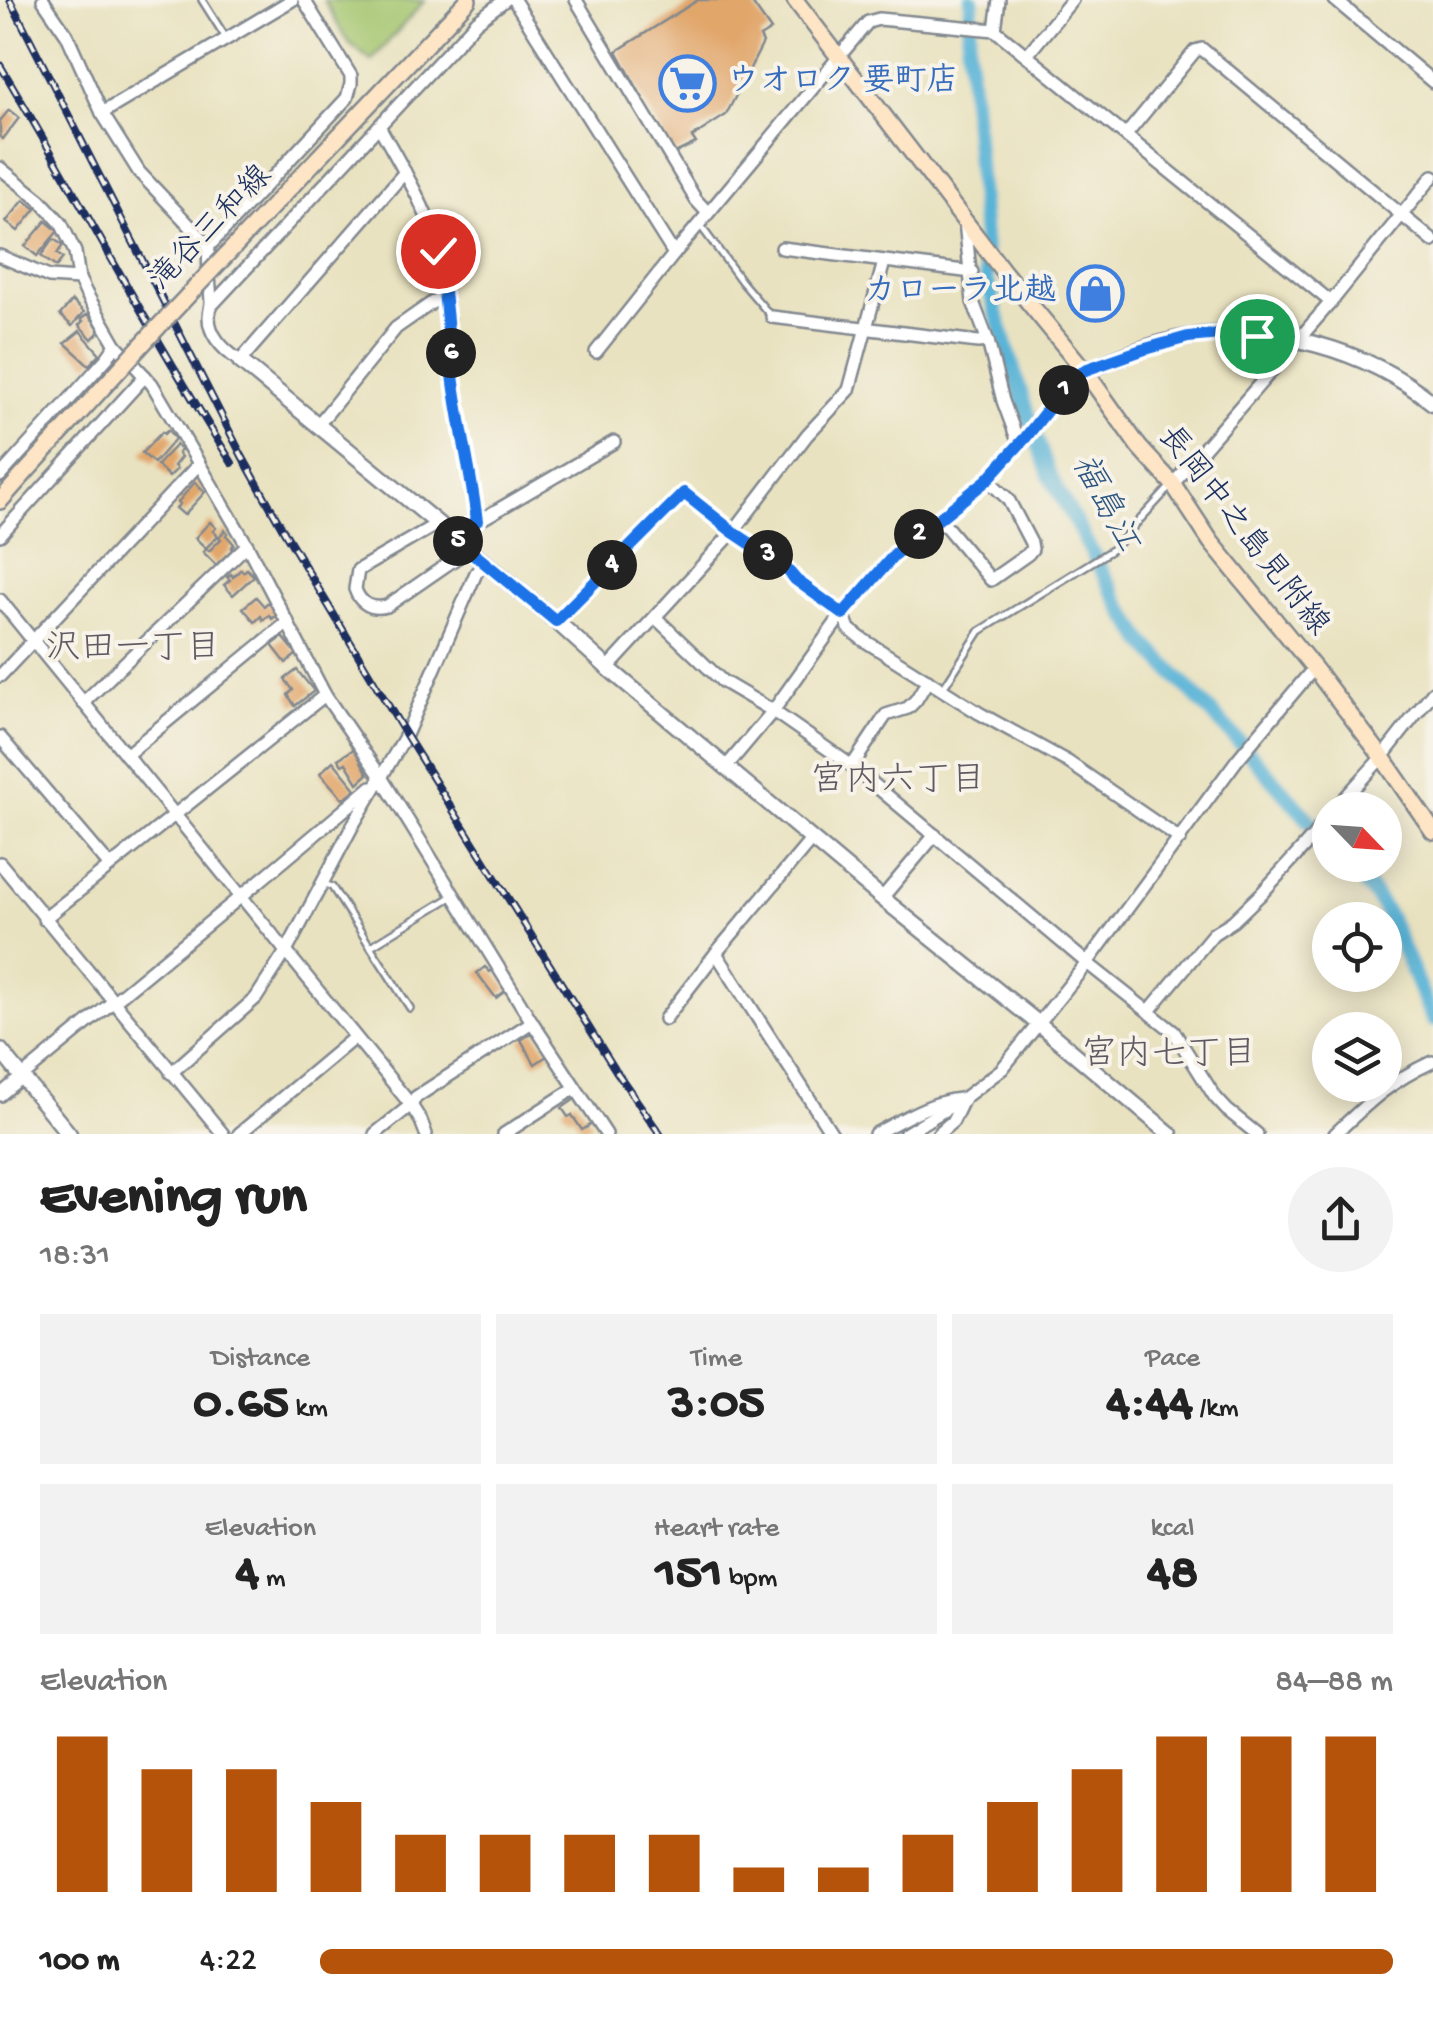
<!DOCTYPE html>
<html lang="en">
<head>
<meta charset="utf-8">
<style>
  body { margin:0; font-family:"Gochi Hand","Klee One",sans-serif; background:#f2f2f2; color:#222; height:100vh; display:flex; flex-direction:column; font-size:38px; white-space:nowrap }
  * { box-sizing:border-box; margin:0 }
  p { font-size:32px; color:#767676 }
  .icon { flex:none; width:55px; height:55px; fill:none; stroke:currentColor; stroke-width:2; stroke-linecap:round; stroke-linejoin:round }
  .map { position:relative; height:1134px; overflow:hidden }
  .panel { display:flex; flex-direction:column; background:#fff; flex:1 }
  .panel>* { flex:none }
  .needle { width:65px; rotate:115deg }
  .tools { position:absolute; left:1312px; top:792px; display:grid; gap:20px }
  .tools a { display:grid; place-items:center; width:90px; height:90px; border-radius:50%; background:#fff; box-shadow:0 5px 25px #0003; font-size:50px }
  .pin { position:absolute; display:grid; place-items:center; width:85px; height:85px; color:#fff; margin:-42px; border:5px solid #fff; border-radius:50%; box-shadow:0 2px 10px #0007 }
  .km { position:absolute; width:50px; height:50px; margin:-25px; border-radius:50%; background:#222; color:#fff; font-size:28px; line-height:50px; text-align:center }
  .round { display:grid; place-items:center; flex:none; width:105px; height:105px; border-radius:52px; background:#f2f2f2 }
  .summary { display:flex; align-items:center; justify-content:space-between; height:170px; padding:0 40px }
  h1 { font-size:55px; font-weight:700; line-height:75px }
  .metrics { display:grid; grid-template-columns:repeat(3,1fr); gap:15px; height:170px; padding:10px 40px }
  .metrics div { display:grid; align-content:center; border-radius:0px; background:#f2f2f2; text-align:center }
  .metrics b { font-size:50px; font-weight:700 }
  .metrics small { font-size:28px; font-weight:400 }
  .metrics p { font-size:28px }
  .chart { height:280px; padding:20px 40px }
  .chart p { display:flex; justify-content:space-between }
  .chart svg { width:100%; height:180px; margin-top:10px; stroke:#b45309; stroke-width:6 }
  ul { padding:0 40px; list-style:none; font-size:32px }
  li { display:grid; grid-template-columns:160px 120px 1fr; align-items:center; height:75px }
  li i { height:25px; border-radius:12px; background:#b45309 }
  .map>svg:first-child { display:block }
  .pitch { fill:#a5c66f; stroke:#607a66; stroke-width:2.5 }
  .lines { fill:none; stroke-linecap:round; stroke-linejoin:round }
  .canal { stroke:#5ab4d7; stroke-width:15 }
  .building { fill:#e1a66a }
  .service-casing { stroke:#82888f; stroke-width:10 }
  .minor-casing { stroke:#82888f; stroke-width:16 }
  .tertiary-casing { stroke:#82888f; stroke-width:19 }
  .secondary-casing { stroke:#82888f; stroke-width:20 }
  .service { stroke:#fff; stroke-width:5 }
  .minor { stroke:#fff; stroke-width:11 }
  .tertiary { stroke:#fff; stroke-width:14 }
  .secondary { stroke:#fde5c5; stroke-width:15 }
  .rail-casing { stroke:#1b2f5e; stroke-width:8 }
  .rail { stroke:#f7f3e8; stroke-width:4; stroke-dasharray:11; stroke-linecap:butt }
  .secondary-bridge-casing { stroke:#82888f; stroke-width:20; stroke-linecap:butt }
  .secondary-bridge { stroke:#fde5c5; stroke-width:15 }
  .route-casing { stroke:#fff; stroke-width:20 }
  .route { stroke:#1a73e8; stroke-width:12 }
  .labels { text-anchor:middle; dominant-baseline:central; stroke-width:8; stroke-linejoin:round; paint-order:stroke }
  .shop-label { font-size:32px; font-weight:bold; fill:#366cbe; stroke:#f7f3e8; text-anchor:start }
  .street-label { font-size:32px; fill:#1b2f5e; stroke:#f7f3e8 }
  .water-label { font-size:35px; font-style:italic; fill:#2e5782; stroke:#f7f3e8 }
  .neighbourhood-label { font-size:35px; fill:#605962; stroke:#f7f3e8 }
</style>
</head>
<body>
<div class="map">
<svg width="1433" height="1134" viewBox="0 0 1433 1134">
  <rect width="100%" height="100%" fill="#f7f3e8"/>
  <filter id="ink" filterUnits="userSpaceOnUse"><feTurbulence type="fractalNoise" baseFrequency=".01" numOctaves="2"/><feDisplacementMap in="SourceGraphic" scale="20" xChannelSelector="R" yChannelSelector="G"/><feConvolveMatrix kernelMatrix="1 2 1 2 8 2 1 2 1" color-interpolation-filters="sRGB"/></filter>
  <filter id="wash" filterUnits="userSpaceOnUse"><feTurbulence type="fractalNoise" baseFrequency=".0048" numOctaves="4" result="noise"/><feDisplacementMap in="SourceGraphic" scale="40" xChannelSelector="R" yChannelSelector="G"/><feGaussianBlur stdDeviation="2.25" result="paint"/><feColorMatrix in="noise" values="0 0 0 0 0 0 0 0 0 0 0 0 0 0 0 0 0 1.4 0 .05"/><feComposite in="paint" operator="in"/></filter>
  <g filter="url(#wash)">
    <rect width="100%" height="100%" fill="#e9e2c0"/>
    <polygon class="pitch" points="324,0 425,0 371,61 347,41"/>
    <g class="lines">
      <g class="canal">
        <polyline points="972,0 968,45 987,281 1023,401 1049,474 1121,606 1144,642 1243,746 1330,844"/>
        <polyline points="1349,865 1375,895 1389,917 1433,1020"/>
      </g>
    </g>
    <g id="blocks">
      <g class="building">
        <polygon points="698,0 750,0 771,30 760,37 763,43 726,115 692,137 696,143 673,154 617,51"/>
        <polygon points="9,110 19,118 3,139 0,137 0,121"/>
        <polygon points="24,200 36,209 18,231 6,222"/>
        <polygon points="46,221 58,231 37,256 25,246"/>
        <polygon points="53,239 63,245 57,254 63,258 56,267 41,256"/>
        <polygon points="72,301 84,312 72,326 60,315"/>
        <polygon points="88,314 98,327 98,333 92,339 79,325 83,321 81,319"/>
        <polygon points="80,331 100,354 89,365 65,343"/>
        <polygon points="168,430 175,439 154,463 142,453 162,432 164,434"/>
        <polygon points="176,445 181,450 178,453 181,457 174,466 177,469 169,477 157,465"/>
        <polygon points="195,482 205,492 184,515 176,508 180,504 178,502"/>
        <polygon points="210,522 216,528 213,531 218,536 206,548 195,538"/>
        <polygon points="225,530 228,533 226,535 234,544 231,548 232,550 216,565 203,552 207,549 209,551 221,539 219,537"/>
        <polygon points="241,569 243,572 247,569 254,576 233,595 224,585 230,580 227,577 231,574 233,577"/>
        <polygon points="256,597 264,606 268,602 278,614 272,619 269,615 263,620 261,616 255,622 243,608"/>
        <polygon points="283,637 297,654 286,663 272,645"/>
        <polygon points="297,670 314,691 295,706 288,695 293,690 285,679"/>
        <polygon points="354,749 368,774 358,783 346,763 342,765 338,759"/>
        <polygon points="333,761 356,789 343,799 320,773"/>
        <polygon points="485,967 490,972 493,970 508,989 496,998 477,973"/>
        <polygon points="535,1031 550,1054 535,1064 521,1040"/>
        <polygon points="575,1099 592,1124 582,1130 572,1115 568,1117 562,1108"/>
      </g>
    </g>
  </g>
  <g filter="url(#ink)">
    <use href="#blocks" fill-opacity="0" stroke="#82888f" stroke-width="2.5"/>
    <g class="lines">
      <defs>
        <g id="service">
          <polyline points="202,0 226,38"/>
          <polyline points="700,225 742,282 770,315"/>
          <polyline points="557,620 684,493 730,530"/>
          <polyline points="944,687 980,631 1113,549 1171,486"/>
          <polyline points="325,884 332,887 410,1008"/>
          <polyline points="371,946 453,896"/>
        </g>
        <g id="minor">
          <polyline points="43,0 67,35 102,113 139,172 209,246"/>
          <path d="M304 0 351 76V84L347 98 209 246C207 265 210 282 211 302 211 307 209 312 209 317 209 337 225 351 240 361L405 172"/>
          <polyline points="514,0 674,254"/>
          <polyline points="576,0 696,200 708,213"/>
          <polyline points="1335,0 1433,82"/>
          <polyline points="995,30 999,0"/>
          <polyline points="1027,55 1072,0"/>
          <polyline points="102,113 292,0"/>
          <path d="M379 126C401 166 427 207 439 252 449 293 447 334 453 376 459 424 472 472 477 521"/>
          <polyline points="1126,135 1195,51 1202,49 1433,241"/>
          <polyline points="0,168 40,200 61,223 75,252 79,279 86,293 116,345 152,384 247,545 325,695 381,777 532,1022 606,1134"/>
          <polyline points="965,221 973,302 988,341 1003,401 1019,444"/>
          <polyline points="782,248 972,272"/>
          <polyline points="0,256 49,277 79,279"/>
          <polyline points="211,306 477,21 505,0"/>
          <polyline points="772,317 978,342 988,341"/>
          <polyline points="596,352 674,254 868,22 879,19 995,30 1331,302"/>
          <polyline points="317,426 396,328 446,293"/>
          <polyline points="0,476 107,358 116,345"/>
          <polyline points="1173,484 1331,302 1433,176"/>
          <polyline points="939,518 991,580 1028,554 1032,549 1031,543 1008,499 987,479"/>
          <path d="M437 524 358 570 355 589C360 604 372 610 387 606L468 550"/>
          <polyline points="733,532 784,566 796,580 843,613 849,629 862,639 979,713 1068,762 1180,839"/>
          <polyline points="0,535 145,376"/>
          <polyline points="453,536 614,442"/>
          <polyline points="0,600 411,1105 421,1121 426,1134"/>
          <polyline points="656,618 722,681 773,711 852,766 1087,963 1174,1032 1215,1097 1227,1110 1257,1134"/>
          <polyline points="608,668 733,532 807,435 849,390 884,262"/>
          <polyline points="0,676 199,464"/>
          <polyline points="83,703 247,545"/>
          <polyline points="0,737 110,866"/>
          <polyline points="126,755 288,622"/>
          <polyline points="852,766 886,715 908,708 916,700 928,680"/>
          <polyline points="726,767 773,711 843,613 896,553 987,479 1027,437 1063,391 1085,371"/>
          <polyline points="1334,810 1382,757 1433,692"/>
          <polyline points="0,863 223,1134"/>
          <polyline points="882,898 935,835"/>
          <polyline points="44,919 325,695"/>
          <polyline points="716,953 832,1134"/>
          <polyline points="1149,1011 1213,934 1233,921 1262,893 1311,839 1330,815"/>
          <polyline points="665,1019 716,953 812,839"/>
          <polyline points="171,1073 256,998 287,950 353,825 406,735 476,573 484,563"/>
          <path d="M0 1095C124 992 249 892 371 787"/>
          <polyline points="239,1134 355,1037"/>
          <polyline points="375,1134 411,1105 416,1097 532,1022"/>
          <polyline points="504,1134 575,1088"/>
          <path d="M875 1134C902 1120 929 1102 960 1099"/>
          <polyline points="905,1134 964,1098 1002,1069 1087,963 1237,760 1314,668"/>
          <polyline points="938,1134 953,1121 964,1098"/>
          <path d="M1335 1134C1369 1102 1389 1082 1432 1062"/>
        </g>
        <g id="tertiary">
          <polyline points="240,361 556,621 608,668 882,898 1039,1024 1170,1134"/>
          <path d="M1085 371C1118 358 1152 343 1187 337 1272 323 1366 349 1433 403"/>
          <polyline points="0,1050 69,1134"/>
        </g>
        <g id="secondary">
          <polyline points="795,0 1003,271 1085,371 1139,447 1173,484 1211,542 1314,668 1382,757 1433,831"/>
          <polyline points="318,158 468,0"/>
          <polyline points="0,501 23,475"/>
        </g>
      </defs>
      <use href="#service" class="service-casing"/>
      <use href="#minor" class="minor-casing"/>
      <use href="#tertiary" class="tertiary-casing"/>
      <use href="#secondary" class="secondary-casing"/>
      <use href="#service" class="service"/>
      <use href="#minor" class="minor"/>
      <use href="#tertiary" class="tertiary"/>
      <use href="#secondary" class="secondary"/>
      <defs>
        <g id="rail">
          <polyline points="10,0 242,456 285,533 406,735 616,1071 660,1134"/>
          <path d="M0 65C79 197 150 333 232 463"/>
        </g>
      </defs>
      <use href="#rail" class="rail-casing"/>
      <use href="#rail" class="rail"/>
      <defs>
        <polyline id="secondary-bridge" points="23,475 160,325 318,158"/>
      </defs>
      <use href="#secondary-bridge" class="secondary-bridge-casing"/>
      <use href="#secondary-bridge" class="secondary-bridge"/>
    </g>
  </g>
  <g class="lines" filter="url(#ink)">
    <defs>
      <path id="route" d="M438 251C446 292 447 333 453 375 459 424 471 472 477 521L452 536 556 621 684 493 733 532 784 566 796 580 843 614 896 553 987 480 1026 437 1062 391 1085 370 1142 350 1188 337 1220 334 1257 336"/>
    </defs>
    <use href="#route" class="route-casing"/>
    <use href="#route" class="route"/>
  </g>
  <defs>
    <symbol id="supermarket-ring" viewBox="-11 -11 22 22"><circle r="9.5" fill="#f7f3e8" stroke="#3f7fe0" stroke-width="1.5"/><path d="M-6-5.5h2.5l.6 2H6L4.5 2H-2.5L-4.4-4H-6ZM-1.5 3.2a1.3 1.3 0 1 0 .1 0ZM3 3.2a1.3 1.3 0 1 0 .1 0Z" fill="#3f7fe0"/></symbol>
    <symbol id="shop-ring" viewBox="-11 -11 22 22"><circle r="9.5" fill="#f7f3e8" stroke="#3f7fe0" stroke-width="1.5"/><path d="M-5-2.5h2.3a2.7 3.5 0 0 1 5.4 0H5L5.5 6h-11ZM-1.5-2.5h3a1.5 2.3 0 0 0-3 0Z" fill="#3f7fe0"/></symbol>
  </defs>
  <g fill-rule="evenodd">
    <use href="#supermarket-ring" x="656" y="52" width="63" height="63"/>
    <use href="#shop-ring" x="1064" y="262" width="63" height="63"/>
  </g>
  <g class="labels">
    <g class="shop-label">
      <text x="727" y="83">ウオロク 要町店</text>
      <text x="1056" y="293" text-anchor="end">カローラ北越</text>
    </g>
    <g class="street-label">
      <text transform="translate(212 229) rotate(-46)">滝谷三和線</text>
      <text transform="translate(1242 532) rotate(52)">長岡中之島見附線</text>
    </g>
    <g class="water-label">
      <text transform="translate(1103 504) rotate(62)">福島江</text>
    </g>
    <g class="neighbourhood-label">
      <text x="133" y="650">沢田一丁目</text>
      <text x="898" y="782">宮内六丁目</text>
      <text x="1169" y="1056">宮内七丁目</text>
    </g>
  </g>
</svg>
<div class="tools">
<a><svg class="needle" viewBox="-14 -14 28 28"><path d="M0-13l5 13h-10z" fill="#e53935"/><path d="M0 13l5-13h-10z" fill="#767676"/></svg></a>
<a><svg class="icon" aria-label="locate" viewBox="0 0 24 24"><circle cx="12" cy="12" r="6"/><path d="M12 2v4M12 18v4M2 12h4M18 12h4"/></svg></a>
<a><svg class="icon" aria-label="layers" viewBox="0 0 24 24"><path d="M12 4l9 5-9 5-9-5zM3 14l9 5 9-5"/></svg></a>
</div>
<div class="pin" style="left:1257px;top:336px;background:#1e9e55"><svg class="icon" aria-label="arrive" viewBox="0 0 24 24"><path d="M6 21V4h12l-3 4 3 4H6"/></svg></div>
<div class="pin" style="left:438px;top:251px;background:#d93025"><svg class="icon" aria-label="check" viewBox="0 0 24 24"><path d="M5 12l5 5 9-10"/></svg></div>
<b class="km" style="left:1064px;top:390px">1</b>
<b class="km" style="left:919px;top:534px">2</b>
<b class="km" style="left:768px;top:555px">3</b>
<b class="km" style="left:612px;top:565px">4</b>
<b class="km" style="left:458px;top:541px">5</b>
<b class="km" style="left:451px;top:353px">6</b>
</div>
<section class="panel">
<div class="summary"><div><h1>Evening run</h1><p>18:31</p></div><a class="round"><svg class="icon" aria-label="share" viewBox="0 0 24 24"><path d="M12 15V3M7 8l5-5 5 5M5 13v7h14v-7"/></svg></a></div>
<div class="metrics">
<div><p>Distance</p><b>0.65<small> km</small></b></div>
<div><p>Time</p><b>3:05</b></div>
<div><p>Pace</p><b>4:44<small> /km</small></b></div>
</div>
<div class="metrics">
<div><p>Elevation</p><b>4<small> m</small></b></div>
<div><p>Heart rate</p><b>151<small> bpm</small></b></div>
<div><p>kcal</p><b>48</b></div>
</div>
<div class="chart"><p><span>Elevation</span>84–88 m</p>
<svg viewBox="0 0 160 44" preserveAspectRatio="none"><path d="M5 44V6M15 44V14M25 44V14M35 44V22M45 44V30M55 44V30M65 44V30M75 44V30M85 44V38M95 44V38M105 44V30M115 44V22M125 44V14M135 44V6M145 44V6M155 44V6"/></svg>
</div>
<ul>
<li><b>100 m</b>4:22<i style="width:100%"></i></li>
</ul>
</section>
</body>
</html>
